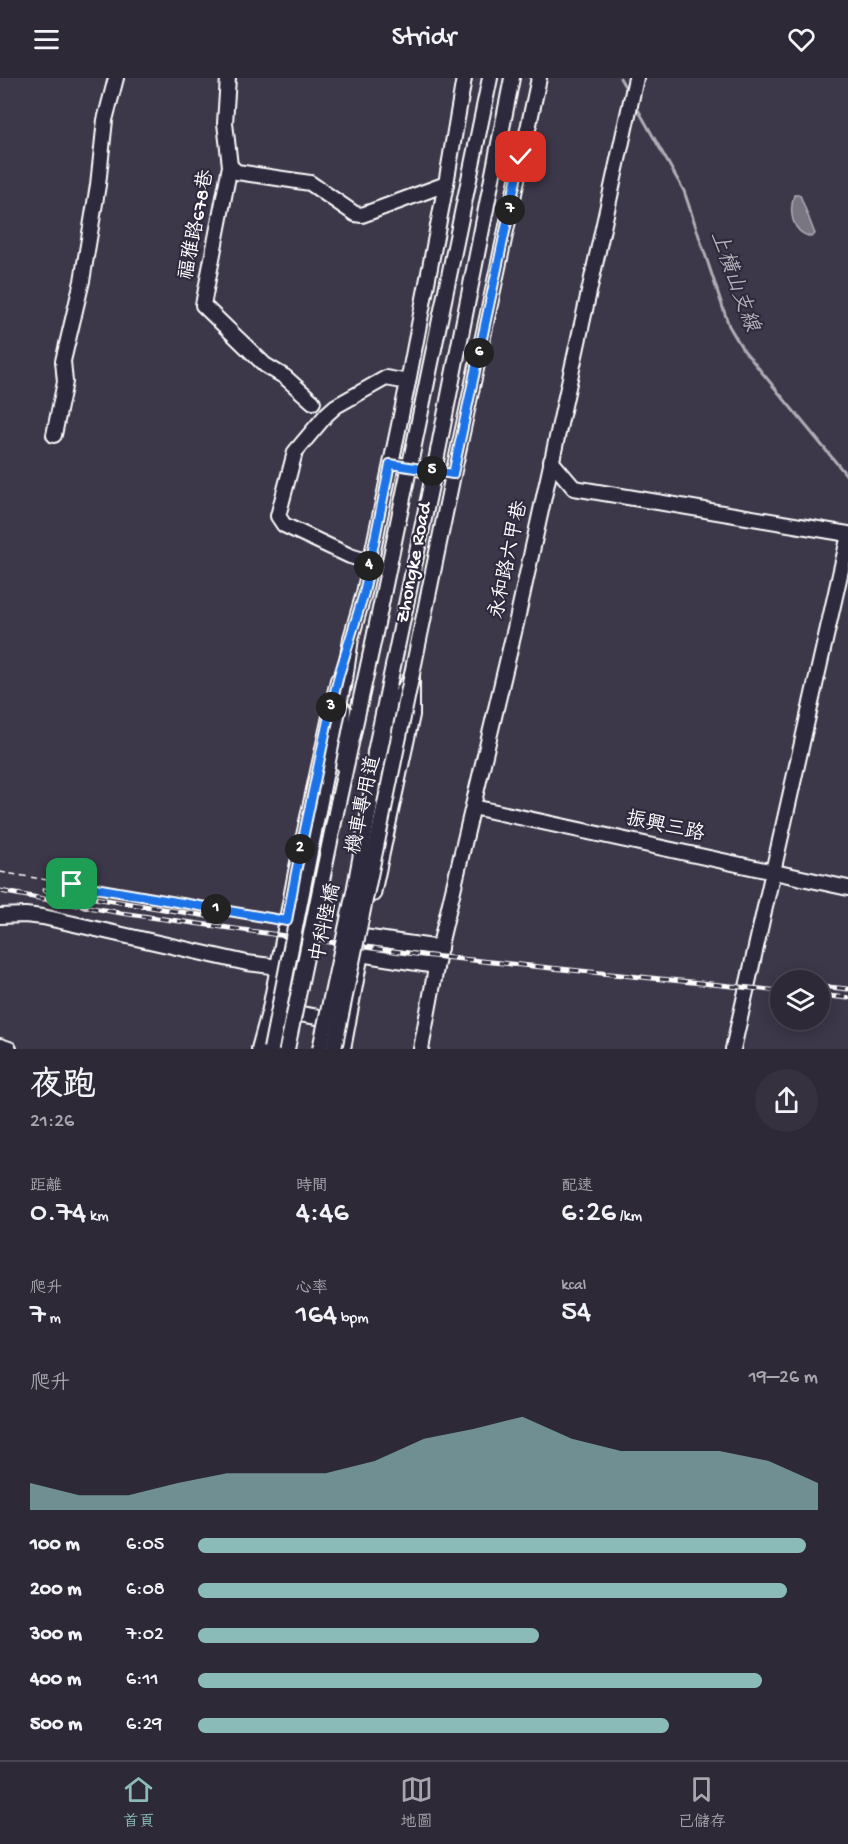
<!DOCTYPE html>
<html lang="zh-TW">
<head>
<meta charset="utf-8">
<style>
  body { margin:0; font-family:"Gochi Hand","LXGW WenKai TC",sans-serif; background:#35313f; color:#f1f3f6; height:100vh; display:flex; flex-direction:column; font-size:22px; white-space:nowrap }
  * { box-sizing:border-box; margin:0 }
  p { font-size:20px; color:#a7a6ad }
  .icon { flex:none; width:33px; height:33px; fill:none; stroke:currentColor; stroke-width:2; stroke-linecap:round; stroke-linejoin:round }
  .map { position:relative; height:971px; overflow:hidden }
  .sheet { display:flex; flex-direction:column; background:#2d2937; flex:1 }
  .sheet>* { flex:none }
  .controls { position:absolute; left:770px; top:892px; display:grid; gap:12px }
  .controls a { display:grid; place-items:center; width:60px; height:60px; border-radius:50%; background:#2d2937; box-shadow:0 3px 15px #0003,0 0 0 2px #484552; font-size:30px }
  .pin { position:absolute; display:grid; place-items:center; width:51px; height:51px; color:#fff; margin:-26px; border-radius:12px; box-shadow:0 3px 9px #0006 }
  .km { position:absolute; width:30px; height:30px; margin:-15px; border-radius:50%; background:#222; color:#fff; font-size:16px; line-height:30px; text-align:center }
  .round { display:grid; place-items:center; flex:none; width:63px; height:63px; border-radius:32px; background:#35313f }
  .headline { display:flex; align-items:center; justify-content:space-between; height:102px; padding:0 30px }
  h1 { font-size:33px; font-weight:600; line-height:45px }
  .stats { display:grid; grid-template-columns:repeat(3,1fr); gap:9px; height:102px; padding:6px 30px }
  .stats div { display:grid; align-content:center }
  .stats b { font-size:30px; font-weight:600 }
  .stats small { font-size:16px; font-weight:400 }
  .stats p { font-size:16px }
  .chart { height:168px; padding:12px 30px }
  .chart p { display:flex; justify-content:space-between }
  .chart svg { width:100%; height:108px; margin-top:6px; fill:#8bbbb9; opacity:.7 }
  ul { padding:0 30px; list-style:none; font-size:20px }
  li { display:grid; grid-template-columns:96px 72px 1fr; align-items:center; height:45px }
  li i { height:15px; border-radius:8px; background:#8bbbb9 }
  header { display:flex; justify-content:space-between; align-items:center; height:78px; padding:0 30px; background:#2d2937; font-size:27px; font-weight:600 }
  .dock { display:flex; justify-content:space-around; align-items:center; height:84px; border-top:2px solid #484552; background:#2d2937; font-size:16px; color:#a7a6ad }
  .dock a { display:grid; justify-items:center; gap:3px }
  .dock .active { color:#8bbbb9 }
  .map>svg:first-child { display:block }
  .water { fill:#797682; stroke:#afadb4; stroke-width:1.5 }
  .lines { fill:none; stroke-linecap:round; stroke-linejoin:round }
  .stream { stroke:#afadb4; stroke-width:3 }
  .minor-casing { stroke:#fff; stroke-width:18 }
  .path { stroke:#fff; stroke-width:1.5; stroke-dasharray:6 4.5; stroke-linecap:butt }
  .minor { stroke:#2f2a3d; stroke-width:14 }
  .rail-casing { stroke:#fff; stroke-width:5 }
  .rail { stroke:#2f2a3d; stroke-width:3; stroke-dasharray:9; stroke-linecap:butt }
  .minor-bridge-casing { stroke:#fff; stroke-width:18; stroke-linecap:butt }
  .minor-bridge { stroke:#2f2a3d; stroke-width:14 }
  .route-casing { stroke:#fff; stroke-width:12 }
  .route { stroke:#1a73e8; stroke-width:8 }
  .labels { text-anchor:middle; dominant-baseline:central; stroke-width:4.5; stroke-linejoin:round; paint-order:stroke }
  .street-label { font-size:20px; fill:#fff; stroke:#2f2a3d }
  .water-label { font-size:21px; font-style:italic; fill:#b5b4ba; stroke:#2f2a3d }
</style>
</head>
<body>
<header><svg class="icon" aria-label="menu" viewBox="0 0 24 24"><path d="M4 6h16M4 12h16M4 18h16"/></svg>Stridr<svg class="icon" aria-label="heart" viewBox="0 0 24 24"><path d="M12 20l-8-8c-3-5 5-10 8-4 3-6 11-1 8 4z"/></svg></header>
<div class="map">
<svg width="848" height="971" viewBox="0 0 848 971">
  <rect width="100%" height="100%" fill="#3c3749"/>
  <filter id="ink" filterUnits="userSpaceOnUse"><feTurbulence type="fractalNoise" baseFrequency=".0167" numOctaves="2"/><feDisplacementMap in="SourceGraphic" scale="12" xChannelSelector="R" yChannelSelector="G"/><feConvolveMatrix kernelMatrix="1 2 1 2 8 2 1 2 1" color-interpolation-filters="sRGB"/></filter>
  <g filter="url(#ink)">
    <path class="water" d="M794 117H800L815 156 811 159C791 154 789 134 794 117Z"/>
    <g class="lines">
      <g class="stream">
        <polyline points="620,0 628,14"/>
        <polyline points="636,28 684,113 729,248 742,270 848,399"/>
      </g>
      <defs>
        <g id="minor">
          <polyline points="228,0 225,45 230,88 203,227 265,287 285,299 313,324"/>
          <polyline points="230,88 237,94 310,105 355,136 362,137 446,106"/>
          <polyline points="54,357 65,304 63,283 82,203 98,107 105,42 116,0"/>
          <polyline points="551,383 574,410 848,456"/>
          <polyline points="401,387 453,397"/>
          <polyline points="370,484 350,478 284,447 278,438 295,374 327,336 336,328 386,300 408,304"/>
          <polyline points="344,609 351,560 364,515 408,304 446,106 464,0"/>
          <polyline points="340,684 343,631"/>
          <polyline points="379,699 400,618 410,601"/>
          <polyline points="338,725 373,565 490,0"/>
          <polyline points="370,727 375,674 434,393 512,0"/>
          <polyline points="473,729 848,810"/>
          <polyline points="373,816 412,637 412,596 453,397 539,0"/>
          <polyline points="0,838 25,837 43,839 247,885 279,889"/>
          <polyline points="364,859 440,870"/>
          <polyline points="360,876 436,888"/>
          <polyline points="270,931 336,942"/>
          <polyline points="0,968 9,971"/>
          <polyline points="259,971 270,931 296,794 338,602"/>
          <polyline points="343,971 362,870"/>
          <polyline points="421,971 441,863 516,546 636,0"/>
          <polyline points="733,971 848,461"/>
        </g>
      </defs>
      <use href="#minor" class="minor-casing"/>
      <polyline class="path" points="0,794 274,841"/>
      <use href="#minor" class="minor"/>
      <defs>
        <g id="rail">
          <polyline points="44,812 207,838"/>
          <polyline points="0,813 121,835 422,877 780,913"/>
          <polyline points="819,908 848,911"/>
          <polyline points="819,917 848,920"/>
        </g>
      </defs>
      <use href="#rail" class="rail-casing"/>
      <use href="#rail" class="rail"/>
      <defs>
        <g id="minor-bridge">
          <polyline points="271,971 345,597"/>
          <polyline points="287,971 338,725"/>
          <polyline points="320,971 354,814 370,727"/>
          <polyline points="334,971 412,596"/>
        </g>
      </defs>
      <use href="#minor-bridge" class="minor-bridge-casing"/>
      <use href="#minor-bridge" class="minor-bridge"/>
    </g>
  </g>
  <g class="lines" filter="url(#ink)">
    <defs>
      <polyline id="route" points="72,806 287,843 296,794 328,642 339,597 364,515 390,386 453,396 521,79"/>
    </defs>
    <use href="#route" class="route-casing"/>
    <use href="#route" class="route"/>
  </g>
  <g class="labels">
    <g class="street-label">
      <text transform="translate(198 147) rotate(-79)">福雅路678巷</text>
      <text transform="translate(510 482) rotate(-78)">永和路六甲巷</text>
      <text transform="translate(415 485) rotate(-79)">Zhongke Road</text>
      <text transform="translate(365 727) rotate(-78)">機車專用道</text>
      <text transform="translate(665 750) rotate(12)">振興三路</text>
      <text transform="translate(327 845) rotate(-78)">中科陸橋</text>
    </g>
    <g class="water-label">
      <text transform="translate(733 204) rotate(70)">上橫山支線</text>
    </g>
  </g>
</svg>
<div class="controls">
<a><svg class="icon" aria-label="layers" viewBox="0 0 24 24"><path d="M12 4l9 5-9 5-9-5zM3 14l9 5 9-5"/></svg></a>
</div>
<div class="pin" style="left:72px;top:806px;background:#1e9e55"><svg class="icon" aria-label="arrive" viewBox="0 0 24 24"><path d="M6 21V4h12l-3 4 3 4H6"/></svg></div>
<div class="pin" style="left:521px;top:79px;background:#d93025"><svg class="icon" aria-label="check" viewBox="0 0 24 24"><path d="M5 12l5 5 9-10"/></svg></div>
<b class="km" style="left:216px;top:831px">1</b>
<b class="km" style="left:300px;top:771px">2</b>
<b class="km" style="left:331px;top:629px">3</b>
<b class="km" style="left:369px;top:488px">4</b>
<b class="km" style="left:432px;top:393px">5</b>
<b class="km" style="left:479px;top:275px">6</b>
<b class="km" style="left:510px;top:132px">7</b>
</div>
<section class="sheet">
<div class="headline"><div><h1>夜跑</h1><p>21:26</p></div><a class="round"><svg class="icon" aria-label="share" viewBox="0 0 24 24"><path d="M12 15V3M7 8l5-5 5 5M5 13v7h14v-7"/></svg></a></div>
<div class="stats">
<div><p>距離</p><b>0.74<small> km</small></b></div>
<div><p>時間</p><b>4:46</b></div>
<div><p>配速</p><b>6:26<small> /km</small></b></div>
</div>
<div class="stats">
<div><p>爬升</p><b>7<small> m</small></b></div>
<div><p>心率</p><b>164<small> bpm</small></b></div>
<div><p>kcal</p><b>54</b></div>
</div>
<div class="chart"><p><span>爬升</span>19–26 m</p>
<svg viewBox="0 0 160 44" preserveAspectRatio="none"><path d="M0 44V33L10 38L20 38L30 33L40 29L50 29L60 29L70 24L80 15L90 11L100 6L110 15L120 20L130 20L140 20L150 24L160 33V44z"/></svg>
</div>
<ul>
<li><b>100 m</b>6:05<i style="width:98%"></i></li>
<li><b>200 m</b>6:08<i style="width:95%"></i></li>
<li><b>300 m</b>7:02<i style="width:55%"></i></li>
<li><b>400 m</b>6:11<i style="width:91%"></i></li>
<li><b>500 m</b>6:29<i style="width:76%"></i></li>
</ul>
</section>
<nav class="dock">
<a class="active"><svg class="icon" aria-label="home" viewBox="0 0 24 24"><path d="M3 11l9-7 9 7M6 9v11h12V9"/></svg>首頁</a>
<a><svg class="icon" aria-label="map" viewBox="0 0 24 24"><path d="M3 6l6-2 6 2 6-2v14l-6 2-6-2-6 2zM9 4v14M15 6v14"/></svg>地圖</a>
<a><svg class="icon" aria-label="saved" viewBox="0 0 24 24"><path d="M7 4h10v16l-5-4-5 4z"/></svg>已儲存</a>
</nav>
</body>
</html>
